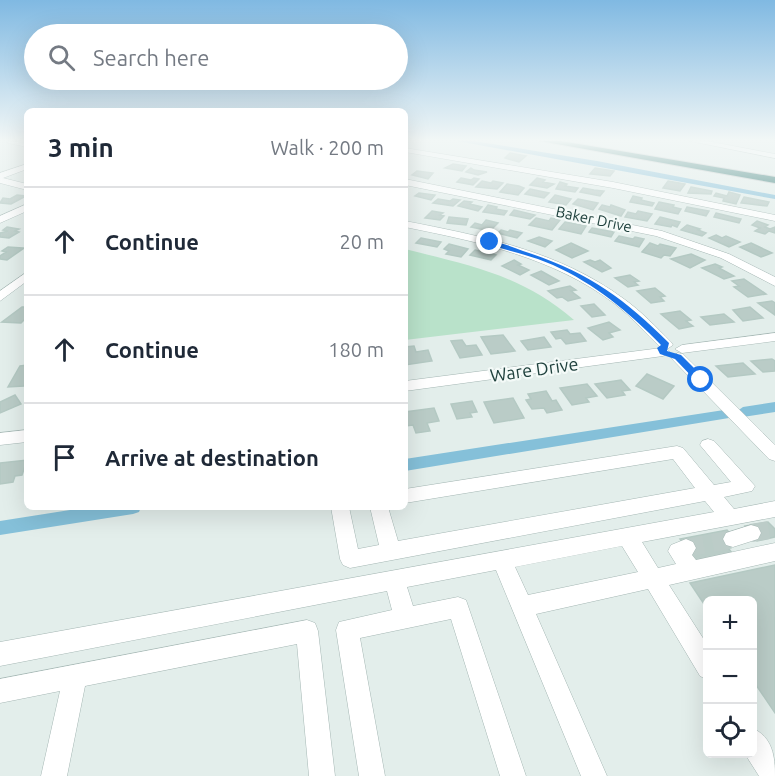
<!DOCTYPE html>
<meta charset="utf-8">
<style>
:root{--surface:#fff;--page:#f6f6f7;--text:#1f2937;--muted:#747a83;--line:#e0e1e3}
body{margin:0;font-family:Ubuntu,sans-serif;background:var(--page);color:var(--text)}
.controls{position:absolute;right:18px;bottom:18px;display:grid;overflow:hidden;border-radius:9px;box-shadow:0 6px 24px #0002}
.controls button{width:54px;height:54px;display:grid;place-items:center;padding:0;border:0;border-bottom:2px solid var(--line);background:var(--surface);color:var(--text);font:30px sans-serif}
.stop{position:absolute;width:18px;height:18px;margin:-14px;border:4px solid #1a73e8;border-radius:50%;background:#fff}
.stop.end{background:#1a73e8;border-color:#fff;box-shadow:0 2px 6px #0008}
.list{margin:0;padding:0;list-style:none}
h2{display:flex;justify-content:space-between;align-items:center;height:78px;margin:0;padding:0 24px;font-size:26px}
h2 small{font-size:20px;font-weight:400;color:var(--muted)}
.list li{display:grid;grid-template-columns:39px 1fr auto;gap:18px;align-items:center;box-sizing:border-box;height:108px;padding:0 24px;border-top:2px solid var(--line)}
.list b{display:block;font-size:22px;white-space:nowrap}
.list em{font-size:20px;font-style:normal;color:var(--muted)}
.icon{flex:none;width:33px;height:33px;fill:none;stroke:currentColor;stroke-width:2;stroke-linecap:round;stroke-linejoin:round}
.map{position:relative;flex:none;width:775px;height:776px;overflow:hidden}
.search{position:absolute;background:var(--surface);box-shadow:0 6px 24px #0002;left:24px;top:24px;width:384px;height:66px;display:flex;align-items:center;gap:15px;box-sizing:border-box;padding:0 21px;border-radius:33px;color:var(--muted);font-size:22px}
.panel{position:absolute;background:var(--surface);box-shadow:0 6px 24px #0002;left:24px;top:108px;width:384px;height:402px;border-radius:9px}
.map>svg:first-child{display:block}
.green{fill:#b9e2ca}
.lines{fill:none;stroke-linecap:round;stroke-linejoin:round}
.canal{fill:#85c0d9;fill-rule:evenodd}
.building{fill:#baccc7;stroke:#b4c9c3;stroke-width:1.5}
.minor-tunnel{stroke:#bcccc8;stroke-width:18;stroke-dasharray:18 9;stroke-linecap:butt}
.minor-casing{stroke:#a5b7b4;stroke-width:1}
.highway-casing{stroke:#c1cac9;stroke-width:2}
.minor{fill:#fff;fill-rule:evenodd}
.highway{fill:#28726d;fill-rule:evenodd}
.route{fill:#1a73e8}
.labels{text-anchor:middle;dominant-baseline:central;stroke-width:4.5;stroke-linejoin:round;paint-order:stroke}
.far-street-label{font-size:15px;fill:#20423e;stroke:#f4faf8}
.street-label{font-size:18px;fill:#20423e;stroke:#f4faf8}
</style>
<div class="map">
<svg width="775" height="776" viewBox="0 0 775 776">
<rect width="100%" height="100%" fill="#e3eeeb"/>
<!-- green -->
<path class="green" d="M405,249C471,266 520,274 574,320L405,340Z"/>
<g class="lines">
<!-- canal -->
<g class="canal">
<path d="M457,141H474L597,161L775,195V199Z"/>
<path d="M775,402V412L743,417L736,412L743,407Z"/>
<path d="M724,410L729,412L731,415L729,418L405,471V459Z"/>
<path d="M89,507H141L139,512L133,514L0,535V521Z"/>
</g>
</g>
<!-- building -->
<g class="building">
<path d="M510,153L526,156L519,162L505,158Z"/>
<path d="M453,164L466,166L462,171L445,168Z"/>
<path d="M471,168L474,170L487,172L478,175L466,172Z"/>
<path d="M595,168L614,171L610,176L590,174Z"/>
<path d="M417,171L433,173L428,179L412,175Z"/>
<path d="M461,178L471,180L474,178L479,179L473,185L457,182Z"/>
<path d="M537,178L545,180L543,182L554,184L547,188L530,185Z"/>
<path d="M482,181L491,183L493,181L503,183L497,189L476,187Z"/>
<path d="M668,181L685,184L680,191L663,188Z"/>
<path d="M560,182L567,184L565,186L578,188L575,192L556,189Z"/>
<path d="M507,184L519,186L524,188L518,195L500,192Z"/>
<path d="M691,187L712,191L711,194L688,193Z"/>
<path d="M583,188L594,190L604,191L600,196L580,192Z"/>
<path d="M530,189L549,193L544,198L525,194Z"/>
<path d="M729,192L740,195L736,204L723,201L724,198L714,196L716,193L727,196Z"/>
<path d="M419,193L435,195L431,200L415,196Z"/>
<path d="M17,195L26,196L11,204L0,203L3,198L10,199Z"/>
<path d="M555,195L571,199L566,205L549,202Z"/>
<path d="M633,196L642,198L641,200L654,203L652,206L630,202Z"/>
<path d="M744,197L769,202L767,206L741,203Z"/>
<path d="M438,199L450,201L453,199L460,200L453,206L433,203Z"/>
<path d="M578,199L598,203L593,210L573,204Z"/>
<path d="M464,201L472,202L470,204L482,207L478,211L458,206Z"/>
<path d="M659,202L674,205L673,207L681,209L678,214L655,209Z"/>
<path d="M488,205L497,207L496,209L507,211L504,215L483,212Z"/>
<path d="M602,205L610,207L611,205L625,210L621,216L599,209Z"/>
<path d="M687,207L709,211L706,216L685,211Z"/>
<path d="M514,210L535,215L530,219L510,215Z"/>
<path d="M432,211L443,213L440,215L444,216L440,220L425,218Z"/>
<path d="M638,211L652,214L647,221L625,217L628,212L636,214Z"/>
<path d="M716,213L741,219L739,223L714,217Z"/>
<path d="M449,217L468,219L466,225L447,223Z"/>
<path d="M660,217L680,222L677,227L672,225L671,227L655,224Z"/>
<path d="M536,218L549,221L551,218L560,220L552,230L529,225Z"/>
<path d="M486,220L498,223L490,231L471,227L475,223L482,225Z"/>
<path d="M757,221L768,225L765,227L770,229L775,227V233L769,231L765,234L755,231L760,228L752,225Z"/>
<path d="M565,222L586,226L581,234L559,229Z"/>
<path d="M687,225L700,229L698,230L706,233L702,236L681,230Z"/>
<path d="M7,227L19,229L15,231L19,232L9,238L0,237V233L8,231L3,230Z"/>
<path d="M592,228L614,232L611,237L589,232Z"/>
<path d="M501,230L508,232L510,230L522,233L517,238L498,233Z"/>
<path d="M716,235L722,238L726,236L740,242L729,247L709,238Z"/>
<path d="M619,236L633,239L635,237L644,239L639,247L615,241Z"/>
<path d="M539,237L552,241L545,247L528,241Z"/>
<path d="M421,238L441,242L437,247L416,243Z"/>
<path d="M571,243L588,251L572,258L556,250Z"/>
<path d="M650,243L658,246L660,244L676,248L670,256L664,255L661,258L642,252Z"/>
<path d="M751,243L772,253L761,257L740,247Z"/>
<path d="M449,244L468,249L461,257L446,254L449,251L444,249Z"/>
<path d="M8,247L24,248L7,260L0,259V256L6,252L2,251Z"/>
<path d="M475,250L496,255L491,260L470,255Z"/>
<path d="M691,254L705,260L690,268L671,259Z"/>
<path d="M514,260L521,264L518,265L529,270L520,275L502,266Z"/>
<path d="M590,260L595,262L600,260L611,268L602,272L584,262Z"/>
<path d="M715,264L722,267L719,268L734,276L724,279L702,268Z"/>
<path d="M541,271L559,281L549,285L531,275Z"/>
<path d="M630,275L639,281L634,282L638,285L628,287L615,278Z"/>
<path d="M744,279L766,294L748,297L734,287L739,286L732,281Z"/>
<path d="M570,286L576,290L571,291L580,298L568,301L562,297L557,298L548,291Z"/>
<path d="M655,288L665,296L660,297L664,301L651,303L637,291Z"/>
<path d="M772,301L775,303V315L758,303Z"/>
<path d="M594,304L605,315L592,317L581,306Z"/>
<path d="M22,307H27V317L21,323L2,322Z"/>
<path d="M750,307L763,318L743,321L733,310Z"/>
<path d="M680,311L691,320L686,321L693,326L679,329L661,314Z"/>
<path d="M724,314L734,322L710,325L701,317Z"/>
<path d="M609,322L620,330L609,333L613,337L603,340L588,328Z"/>
<path d="M567,330L570,334L580,333L586,341L566,344L561,338L556,339L551,332Z"/>
<path d="M503,335L515,351L491,354L481,337Z"/>
<path d="M544,337L551,347L528,350L521,341Z"/>
<path d="M462,340L466,346L476,345L482,355L460,358L451,341Z"/>
<path d="M414,346L416,352L428,350L432,361L405,365V347Z"/>
<path d="M772,359L775,361V371L763,372L751,361Z"/>
<path d="M743,363L755,374L728,377L716,366Z"/>
<path d="M27,365V381L24,386L8,387L20,366Z"/>
<path d="M647,374L674,386L663,399L636,386Z"/>
<path d="M621,380L630,390L622,391L625,395L607,398L595,384Z"/>
<path d="M587,384L597,396L586,398L589,402L572,405L560,388Z"/>
<path d="M546,391L552,401L556,400L562,410L547,413L544,408L532,409L526,400L531,399L528,394Z"/>
<path d="M15,395L21,404L0,413V402Z"/>
<path d="M513,398L524,418L494,423L484,402Z"/>
<path d="M472,401L477,412L470,413L472,417L457,419L451,404Z"/>
<path d="M434,408L439,421L427,423L430,431L416,433L413,425L406,426L405,412Z"/>
<path d="M27,460L22,475L15,476L13,482L0,484V463Z"/>
<path d="M768,522L775,529V537L757,541L745,526Z"/>
<path d="M727,530L737,543L726,545L732,553L695,561L680,539Z"/>
<path d="M775,565V713L752,679V600H708V610L690,583Z"/>
</g>
<g class="lines">
<!-- minor-tunnel -->
<g class="minor-tunnel">
<path d="M751,533L775,529"/>
<path d="M686,548L733,539"/>
</g>
<!-- minor casing -->
<g class="minor-casing">
<g id="minor">
<path d="M7,141L27,143V147L8,143Z"/>
<path d="M690,141H707L775,154V158Z"/>
<path d="M405,148L613,182L775,215V221L613,188L405,152Z"/>
<path d="M27,164V169L3,178L27,184V190L0,183V173Z"/>
<path d="M405,179L662,231L729,254L775,277V286L721,258L656,236L405,185Z"/>
<path d="M27,204V211L0,223V216Z"/>
<path d="M405,221C482,236 559,251 624,299C641,311 656,327 671,342L673,345L667,349L670,352L663,356L405,391V381L661,348C646,333 632,317 615,304C553,257 479,242 405,227Z"/>
<path d="M27,272V281L0,301V291Z"/>
<path d="M775,333V341L682,353L675,349L682,345Z"/>
<path d="M678,353L683,354L775,445V461L769,459L673,360L671,357Z"/>
<path d="M27,430V442L0,445V433Z"/>
<path d="M708,439L714,441L755,486L752,491L724,497L734,509L775,501V517L642,542L658,568L676,564L668,551L671,545L686,539L693,542L696,548L692,555L696,560L775,543V561L669,585L708,646V680L700,676L648,589L536,614L607,776H581L496,570L407,587L413,606L458,597L466,600L526,776H500L451,619L360,638L385,776H359L336,630L339,622L392,610L387,591L0,666V642L714,512L705,501L350,568L343,565L340,559L331,507H349L358,549L379,545L370,507H388L398,541L695,488L673,459L405,503V489L677,446L683,448L714,485L731,482L700,445L702,441ZM622,546L638,572L528,595L515,567Z"/>
<path d="M751,525L758,527L761,533L758,539L733,547L726,545L723,539L726,533Z"/>
<path d="M307,620L315,623L318,631L335,776H309L297,644L85,686L67,776H41L60,691L0,703V679Z"/>
<path d="M752,728C773,737 775,757 775,776H759L745,754H752Z"/>
</g>
</g>
<!-- highway casing -->
<g class="highway-casing">
<path id="highway" d="M540,141H561L775,177V183Z"/>
</g>
<!-- minor -->
<use href="#minor" class="minor"/>
<!-- highway -->
<use href="#highway" class="highway"/>
</g>
<!-- sky -->
<linearGradient id="sky" x2="0" y2="1"><stop stop-color="#80b9e2"/><stop offset="0.56" stop-color="#f2f7f6"/><stop offset="1" stop-color="#f2f7f6" stop-opacity="0"/></linearGradient>
<rect width="775" height="250" fill="url(#sky)"/>
<!-- route -->
<path class="route" d="M487,241C499,241 512,247 523,251C586,271 623,297 669,343L667,351L681,355L704,378V382H697L675,359L660,354L657,348L661,345C629,312 595,284 553,265C533,256 509,251 487,244Z"/>
<g class="labels">
<!-- far-street labels -->
<g class="far-street-label">
<text transform="translate(594 219) rotate(12)">Baker Drive</text>
</g>
<!-- street labels -->
<g class="street-label">
<text transform="translate(534 369) rotate(-8)">Ware Drive</text>
</g>
</g>
</svg>
<div class="controls">
<button>+</button>
<button>−</button>
<button><svg class="icon" aria-label="locate" viewBox="0 0 24 24"><circle cx="12" cy="12" r="6"/><path d="M12 2v4M12 18v4M2 12h4M18 12h4"/></svg></button>
</div>
<div class="stop" style="left:701px;top:380px"></div>
<div class="stop end" style="left:490px;top:242px"></div>
<div class="search"><svg class="icon" aria-label="search" viewBox="0 0 24 24"><circle cx="10" cy="10" r="6"/><path d="M15 15l6 6"/></svg>Search here</div>
<section class="panel">
<h2>3 min<small>Walk · 200 m</small></h2>
<ul class="list">
<li><svg class="icon" aria-label="ahead" viewBox="0 0 24 24"><path d="M12 20V5M6 11l6-6 6 6"/></svg><div><b>Continue</b></div><em>20 m</em></li>
<li><svg class="icon" aria-label="ahead" viewBox="0 0 24 24"><path d="M12 20V5M6 11l6-6 6 6"/></svg><div><b>Continue</b></div><em>180 m</em></li>
<li><svg class="icon" aria-label="arrive" viewBox="0 0 24 24"><path d="M6 21V4h12l-3 4 3 4H6"/></svg><div><b>Arrive at destination</b></div></li>
</ul>
</section>
</div>
